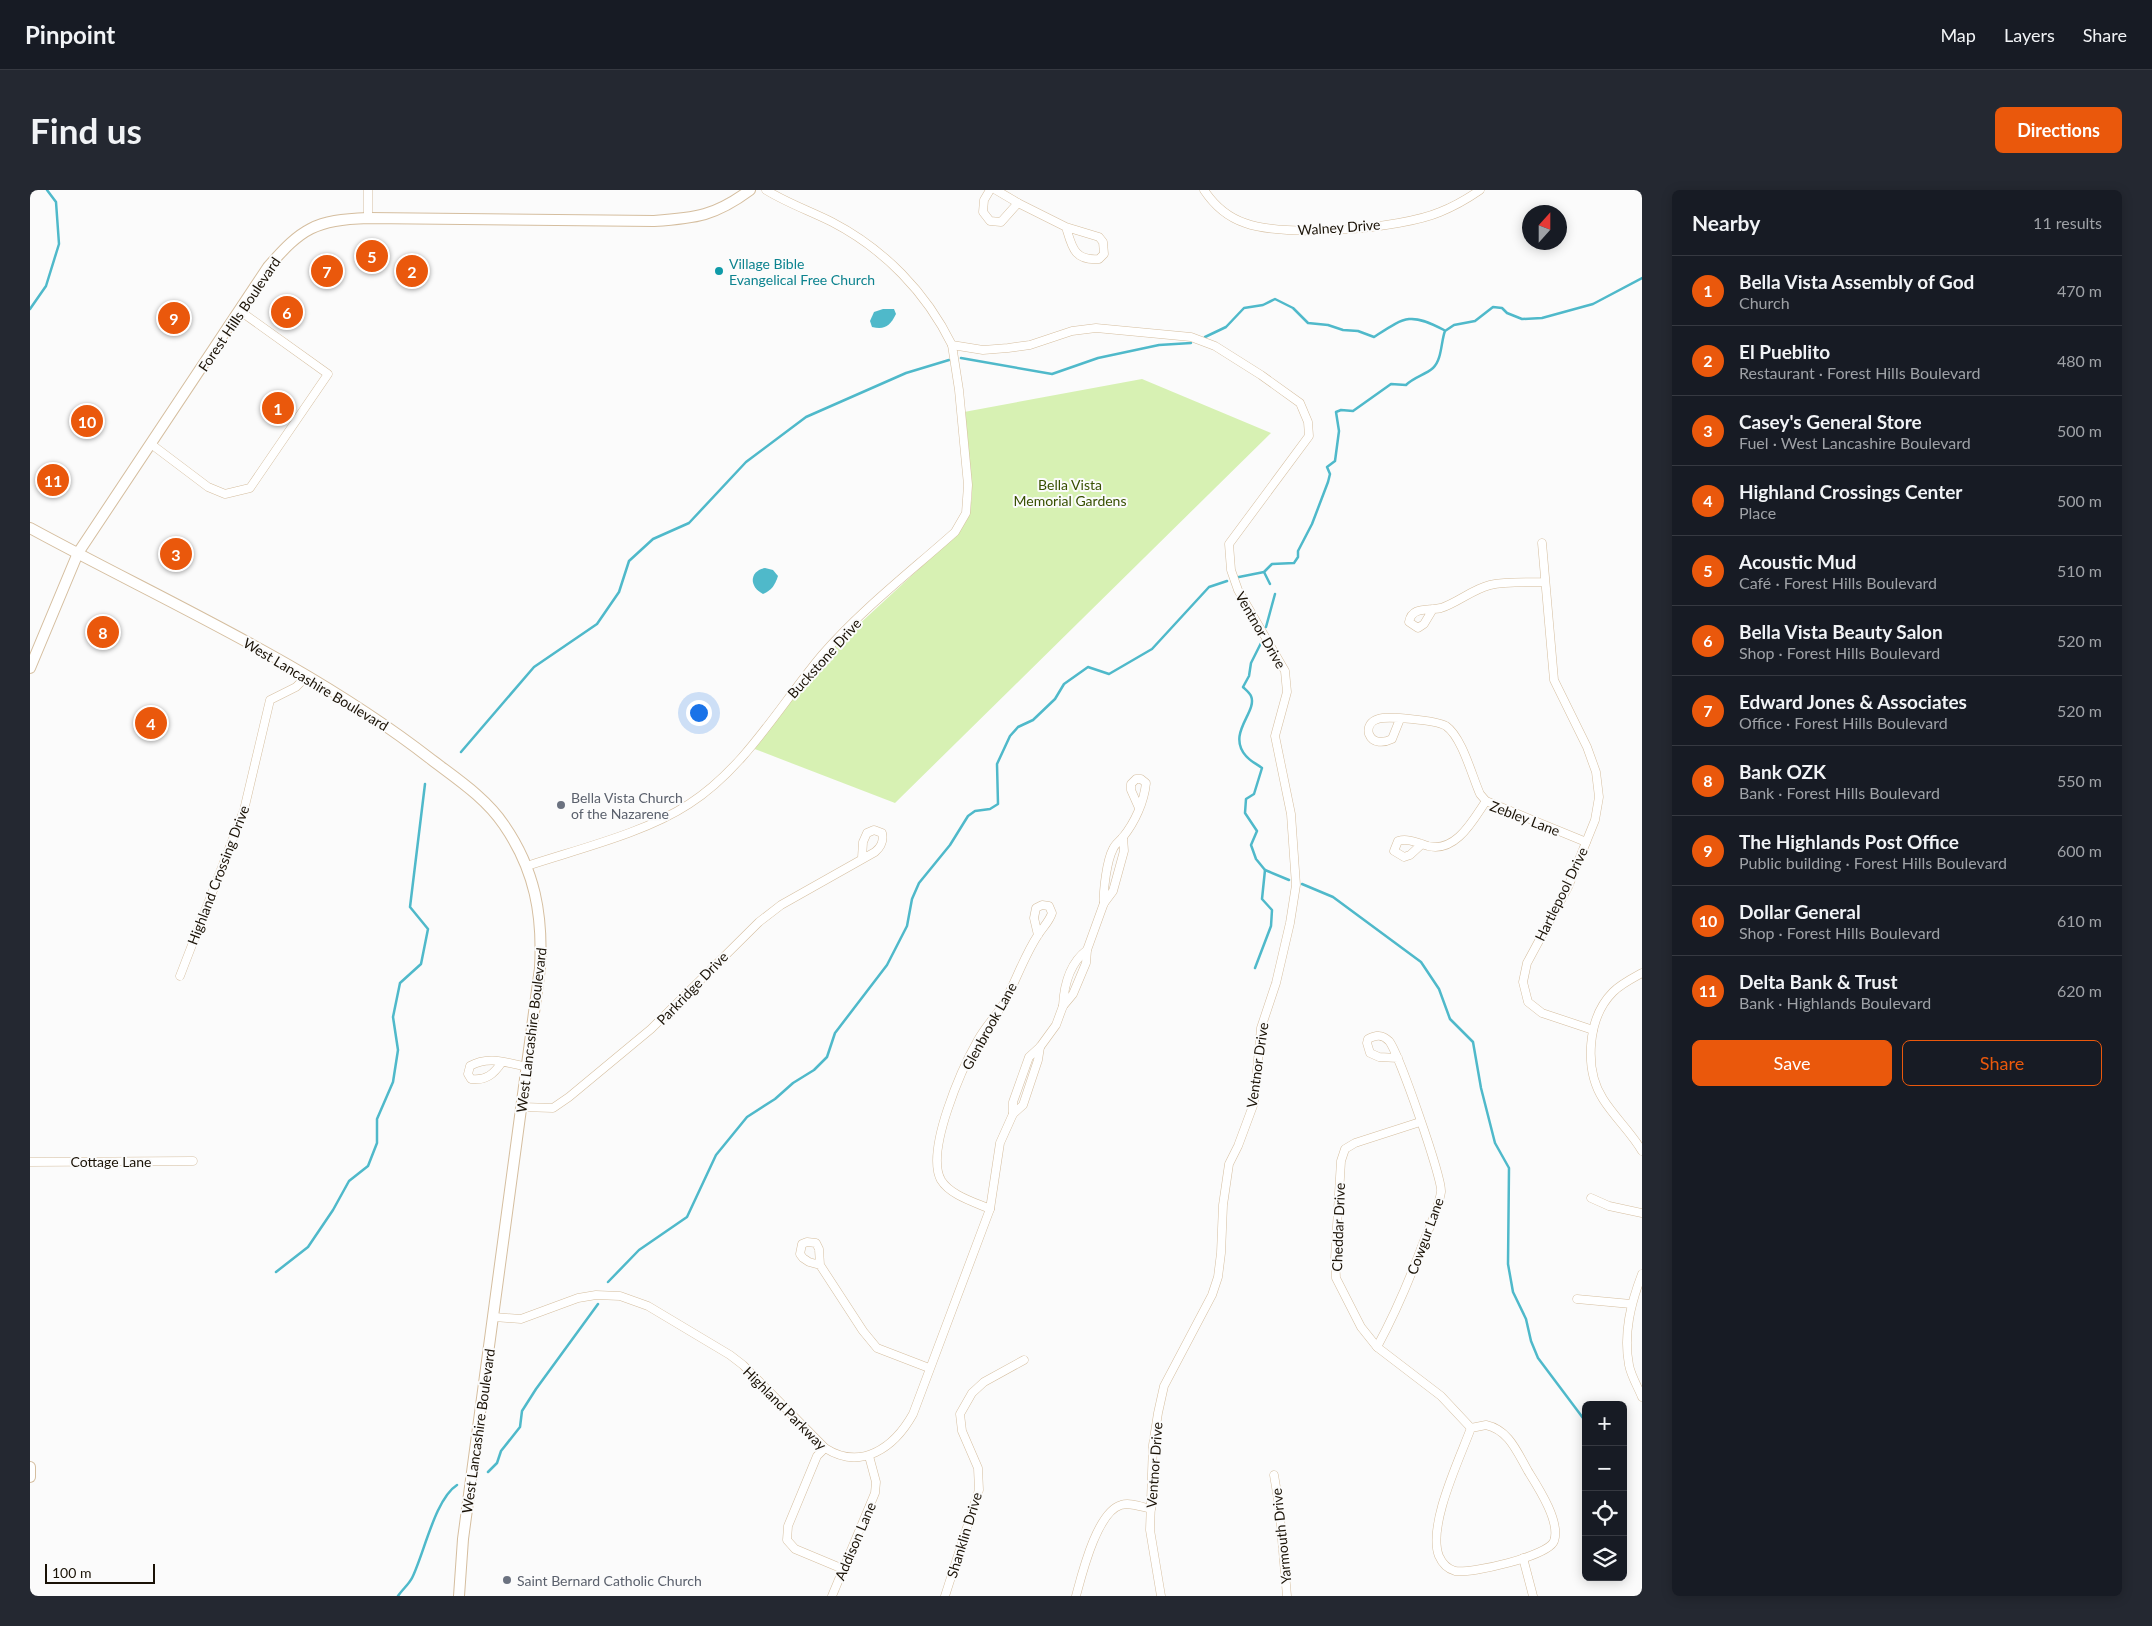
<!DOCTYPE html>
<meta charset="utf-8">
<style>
:root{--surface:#171b24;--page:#242831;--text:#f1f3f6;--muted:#9ea1a6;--line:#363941;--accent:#ea580c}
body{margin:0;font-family:Lato,sans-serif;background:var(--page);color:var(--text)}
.controls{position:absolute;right:15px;bottom:15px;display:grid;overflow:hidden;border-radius:8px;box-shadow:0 2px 12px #0003}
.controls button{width:45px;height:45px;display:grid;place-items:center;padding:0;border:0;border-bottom:1px solid var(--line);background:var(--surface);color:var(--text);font:25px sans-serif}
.compass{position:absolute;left:1492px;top:15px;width:45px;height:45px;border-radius:50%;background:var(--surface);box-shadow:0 2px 12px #0003;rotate:21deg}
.scale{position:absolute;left:15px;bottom:12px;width:110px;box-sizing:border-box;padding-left:5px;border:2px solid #1a1206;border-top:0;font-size:14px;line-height:18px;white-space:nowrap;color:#1a1206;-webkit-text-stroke:4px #fbfbfb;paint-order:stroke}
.you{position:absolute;left:668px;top:522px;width:18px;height:18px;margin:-12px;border:4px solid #fff;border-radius:50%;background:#1a73e8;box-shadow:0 0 0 8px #1a73e833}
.badge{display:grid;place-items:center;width:32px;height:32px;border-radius:50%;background:var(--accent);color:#fff;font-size:16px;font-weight:700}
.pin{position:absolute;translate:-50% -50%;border:2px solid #fff;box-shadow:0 1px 5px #0006}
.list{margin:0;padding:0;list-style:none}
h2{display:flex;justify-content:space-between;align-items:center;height:65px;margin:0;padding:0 20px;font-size:21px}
h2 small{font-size:16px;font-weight:400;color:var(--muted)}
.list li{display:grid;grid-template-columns:32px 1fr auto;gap:15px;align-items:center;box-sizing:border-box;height:70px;padding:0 20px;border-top:1px solid var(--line)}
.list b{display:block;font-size:19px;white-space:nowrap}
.list p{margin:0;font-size:16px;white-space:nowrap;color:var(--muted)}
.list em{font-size:16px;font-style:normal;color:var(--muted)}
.actions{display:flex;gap:10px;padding:15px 20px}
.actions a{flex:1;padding:11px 0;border:1px solid var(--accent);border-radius:8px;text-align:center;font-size:18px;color:var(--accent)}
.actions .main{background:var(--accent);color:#fff}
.icon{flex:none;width:28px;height:28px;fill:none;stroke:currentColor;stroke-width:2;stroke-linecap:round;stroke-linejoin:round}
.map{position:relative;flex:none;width:1612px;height:1406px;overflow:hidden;border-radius:8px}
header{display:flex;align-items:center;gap:30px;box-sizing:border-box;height:70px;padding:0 25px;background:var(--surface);border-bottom:1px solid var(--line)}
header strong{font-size:24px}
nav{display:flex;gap:28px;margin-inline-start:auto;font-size:18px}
.intro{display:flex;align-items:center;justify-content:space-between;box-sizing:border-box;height:120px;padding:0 30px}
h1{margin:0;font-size:35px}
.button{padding:12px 22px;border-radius:8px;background:var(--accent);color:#fff;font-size:18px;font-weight:700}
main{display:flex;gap:30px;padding:0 30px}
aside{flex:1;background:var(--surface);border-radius:8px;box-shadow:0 2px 12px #0003}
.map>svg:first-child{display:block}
.green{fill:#d7f1b3}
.water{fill:#4fb9ca}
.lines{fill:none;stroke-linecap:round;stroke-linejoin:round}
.stream{stroke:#4fb9ca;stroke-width:2.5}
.street-casing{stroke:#d5be9f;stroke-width:9}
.secondary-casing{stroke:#d5be9f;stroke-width:12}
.street{stroke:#fff;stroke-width:8}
.secondary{stroke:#fff;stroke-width:10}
.culture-dot{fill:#0f9aa8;stroke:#fbfbfb;stroke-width:2}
.worship-dot{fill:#6b7280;stroke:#fbfbfb;stroke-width:2}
.labels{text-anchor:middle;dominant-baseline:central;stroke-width:4;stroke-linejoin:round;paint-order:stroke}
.street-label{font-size:14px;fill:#1a1206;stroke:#fbfbfb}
.culture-label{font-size:14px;fill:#0d838f;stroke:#fbfbfb;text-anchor:start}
.park-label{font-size:14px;fill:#374f00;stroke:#fbfbfb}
.worship-label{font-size:14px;fill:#5b616d;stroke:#fbfbfb;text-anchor:start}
</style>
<header>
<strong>Pinpoint</strong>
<nav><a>Map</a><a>Layers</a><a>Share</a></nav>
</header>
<div class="intro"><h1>Find us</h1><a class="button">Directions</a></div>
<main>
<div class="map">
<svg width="1612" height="1406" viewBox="0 0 1612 1406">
<rect width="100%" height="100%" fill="#fbfbfb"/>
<!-- green -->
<path class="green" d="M1112,189L1241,243L865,613L722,558L799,462L930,341C937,329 941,318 942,305L934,222Z"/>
<!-- water -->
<g class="water">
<path d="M853,119H864L866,124C860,136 855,140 842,137L840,131L844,122Z"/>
<path d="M735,378L743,380L748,386C745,395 742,400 733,404C719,397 719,381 735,378Z"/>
</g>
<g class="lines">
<!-- stream -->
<g class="stream">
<path d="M0,119L16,96L29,54L26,12L17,0"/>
<path d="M1175,147L1196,137L1214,118L1233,115L1245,109L1263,118L1278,133L1298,135L1313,140L1328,141L1344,147C1375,127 1380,122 1414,140"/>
<path d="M931,168L1022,184L1068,168L1129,155L1161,153"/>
<path d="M1234,382L1240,394"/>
<path d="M1209,387L1234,382L1242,374L1264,373L1268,367V361L1282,334L1298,292L1300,284L1297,277L1305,271L1309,241L1306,222L1311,220L1323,221L1361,194L1376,195C1384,187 1395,185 1403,178C1412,170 1411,151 1415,141L1424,135L1445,131L1463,117L1472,118L1477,123L1492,129L1512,128L1563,114L1612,88"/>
<path d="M1236,437L1245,404"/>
<path d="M431,562L504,477L567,434L589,402L599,371L623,349L659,333L716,272L776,227L876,183L919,170"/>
<path d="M1235,680L1259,690"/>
<path d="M1272,694L1303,707L1391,772L1409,799L1420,829L1443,852L1451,898L1465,953L1479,978L1478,1074L1483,1102L1496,1129L1501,1151L1508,1168L1556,1232"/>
<path d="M1225,778L1241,736L1242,720L1232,709L1235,680L1226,669L1221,655L1227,641L1215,623L1216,609L1224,604L1232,578C1227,574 1220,571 1216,566C1196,543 1228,522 1221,506C1220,503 1215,499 1213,497L1219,486L1221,473L1232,451"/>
<path d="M246,1082L278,1057L303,1020L319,991L338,976L347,953V929L363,892L368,860L363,827L370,793L391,774L398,739L380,717L395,594"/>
<path d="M578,1092L609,1060L657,1027L686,965L717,927L745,909L763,893L784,880L797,867L805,843L857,775L877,736L882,709L889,693L920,655L938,626L945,621L960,619L968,614L967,574L980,546L988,537L1003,530L1025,509L1034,494L1058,477L1079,484L1122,459L1179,397L1197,391"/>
<path d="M458,1282L467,1273L471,1261L490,1237L492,1221L506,1199L568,1114"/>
<path d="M368,1406C372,1400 379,1394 382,1388C394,1364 405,1309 427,1295"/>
</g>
<!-- street casing -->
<g class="street-casing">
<g id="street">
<path d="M736,0C757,13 780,21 802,32C854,59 896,102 922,155L953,160L978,158L1000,155L1042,141L1066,138L1161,147L1185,156L1231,185L1270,213L1278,232L1279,246L1199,354L1201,380L1208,400L1255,481L1257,502L1245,546L1261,624L1266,695L1260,733L1246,793L1231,838L1224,913L1208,956L1199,974L1193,1015L1191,1063L1188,1087L1182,1105L1134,1196L1128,1223L1123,1255L1120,1340L1131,1406"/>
<path d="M960,0L954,10L953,22L960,31L971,32L988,13"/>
<path d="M966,0L988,13L1036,37L1069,47L1073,52L1074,64L1069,69C1044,71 1042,57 1036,37"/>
<path d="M1174,0C1184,15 1197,27 1215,33C1256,48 1370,39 1410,22C1425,16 1437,9 1450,0"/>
<path d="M338,28V0"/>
<path d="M121,254L178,297L195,304L220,298L298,184L210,121"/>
<path d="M1512,353L1524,490L1557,557L1566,582L1569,607L1565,630L1538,697L1497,773L1493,792L1498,812L1512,823L1563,840"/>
<path d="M1403,419L1394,434L1388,438L1379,432C1382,416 1398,421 1411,418C1427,413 1443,399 1460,395C1477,391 1498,393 1515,392"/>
<path d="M1370,529L1362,549C1354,553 1343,554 1339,544C1337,537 1341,531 1348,529C1358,526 1406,530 1416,536C1432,547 1442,586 1450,604L1456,611L1556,652"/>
<path d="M1392,654L1380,665L1374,667L1364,661L1368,651C1378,648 1388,653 1398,656C1426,663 1443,630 1456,611"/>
<path d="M497,676C548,659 615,643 659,614C715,578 750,515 792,465C831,420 880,382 925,342L936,323L938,295L929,200L922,155"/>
<path d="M1074,713C1073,700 1077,670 1083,659C1085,654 1090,651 1093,647C1105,632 1114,612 1116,593L1111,589H1106L1101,594V600L1109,618"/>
<path d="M1612,783C1603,788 1591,794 1583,802C1557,828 1554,879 1573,909C1585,928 1601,942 1612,961"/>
<path d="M150,786L214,620L240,510L266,497L277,486"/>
<path d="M1033,816C1034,794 1040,773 1057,760"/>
<path d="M472,872C464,884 456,891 441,889L438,884L440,876C459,865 477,873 497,877"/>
<path d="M492,917L523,918L539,907L621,839L729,732L751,715L845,662C851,657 854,652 852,643L844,640L837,643L833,652L832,668"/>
<path d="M983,924V912L999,867L1010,857L1026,835L1033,816L1043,804L1056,773L1057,760L1074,713L1083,701L1094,661L1093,647"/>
<path d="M1390,932L1325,953L1315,959L1311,971L1305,1069L1306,1088L1331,1137L1347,1157L1411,1206L1441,1238"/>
<path d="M0,972L163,971"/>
<path d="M1561,1008L1579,1016L1612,1023"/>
<path d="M960,1019C944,1012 920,1005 911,990C895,961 932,878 948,850C955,837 966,826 974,813C986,791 994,766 1008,745C1013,737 1019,732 1022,723L1019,716L1012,715L1006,718L1004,728L1008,745"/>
<path d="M790,1075L779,1072L773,1068L770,1064L772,1054L777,1052L786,1053L789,1059L790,1075L833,1141L847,1158L899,1178"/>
<path d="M1612,1084C1601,1113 1593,1143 1599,1175C1601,1186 1608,1197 1612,1207"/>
<path d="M1547,1109L1601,1114"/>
<path d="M464,1127L491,1129L548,1108L566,1105L590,1106L618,1116L700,1165L713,1175L795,1258C831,1281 864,1258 883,1224L960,1019L970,953L983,924L993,915L1008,870L1010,857"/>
<path d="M1347,1157C1365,1124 1379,1091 1392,1056C1399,1038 1408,1020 1411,1002C1413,990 1368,861 1359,851C1352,844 1346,845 1338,849L1337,853L1340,863L1349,867L1368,868"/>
<path d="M1456,1235C1479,1240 1487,1262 1498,1281C1508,1297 1531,1332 1524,1351C1519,1366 1441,1384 1425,1381C1418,1379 1412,1373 1409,1366C1397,1336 1430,1268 1441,1238Z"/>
<path d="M795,1258L787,1266L758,1336L757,1350L765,1359L813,1379"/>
<path d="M1244,1285L1249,1315L1257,1406"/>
<path d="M1493,1368L1503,1406"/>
<path d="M802,1406L845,1303L846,1292L839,1266"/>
<path d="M915,1406L949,1300L948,1278L932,1241L930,1224L942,1203L954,1192L994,1170"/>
<path d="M1046,1406C1052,1384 1067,1322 1091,1315C1100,1312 1112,1317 1121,1319"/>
</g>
</g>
<!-- secondary casing -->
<g class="secondary-casing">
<g id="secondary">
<path d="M0,338C136,412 279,474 402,570C427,589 456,608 474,635C505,680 513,725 510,778L433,1349L429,1406"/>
<path d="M0,478L48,363L238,77C272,38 285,30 338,28L624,31C666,28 685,26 720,0"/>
<path d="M0,1277V1287"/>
</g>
</g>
<!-- street -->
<use href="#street" class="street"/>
<!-- secondary -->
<use href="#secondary" class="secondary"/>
</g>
<!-- markers -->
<circle class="culture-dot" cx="689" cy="81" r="5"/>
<g class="worship-dot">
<circle cx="531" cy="615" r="5"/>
<circle cx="477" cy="1390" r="5"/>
</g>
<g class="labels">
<!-- street labels -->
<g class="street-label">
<text transform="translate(1309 37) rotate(-4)">Walney Drive</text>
<text transform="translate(209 124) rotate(-56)">Forest Hills Boulevard</text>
<text transform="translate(1231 440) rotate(60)">Ventnor Drive</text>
<text transform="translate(794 468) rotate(-48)">Buckstone Drive</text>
<text transform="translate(286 494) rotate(31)">West Lancashire Boulevard</text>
<text transform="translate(1495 628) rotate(21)">Zebley Lane</text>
<text transform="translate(188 685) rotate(-69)">Highland Crossing Drive</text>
<text transform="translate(1531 704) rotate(-64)">Hartlepool Drive</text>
<text transform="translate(662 798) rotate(-46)">Parkridge Drive</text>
<text transform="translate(959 836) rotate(-61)">Glenbrook Lane</text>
<text transform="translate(501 840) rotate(-83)">West Lancashire Boulevard</text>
<text transform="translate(1227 875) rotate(-82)">Ventnor Drive</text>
<text x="81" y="971">Cottage Lane</text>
<text transform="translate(1308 1037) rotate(-88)">Cheddar Drive</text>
<text transform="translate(1395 1046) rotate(-70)">Cowgur Lane</text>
<text transform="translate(755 1218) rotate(45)">Highland Parkway</text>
<text transform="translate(448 1241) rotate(-82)">West Lancashire Boulevard</text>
<text transform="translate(1124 1275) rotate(-86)">Ventnor Drive</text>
<text transform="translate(934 1345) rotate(-73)">Shanklin Drive</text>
<text transform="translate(1251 1346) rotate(-96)">Yarmouth Drive</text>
<text transform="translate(825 1351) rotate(-67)">Addison Lane</text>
</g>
<!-- culture labels -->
<g class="culture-label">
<text x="699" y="73">Village Bible<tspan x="699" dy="16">Evangelical Free Church</tspan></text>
</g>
<!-- park labels -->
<g class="park-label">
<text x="1040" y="294">Bella Vista<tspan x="1040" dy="16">Memorial Gardens</tspan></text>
</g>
<!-- worship labels -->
<g class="worship-label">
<text x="541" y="607">Bella Vista Church<tspan x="541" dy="16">of the Nazarene</tspan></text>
<text x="487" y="1390">Saint Bernard Catholic Church</text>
</g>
</g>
</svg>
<div class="controls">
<button>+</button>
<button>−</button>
<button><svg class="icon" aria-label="locate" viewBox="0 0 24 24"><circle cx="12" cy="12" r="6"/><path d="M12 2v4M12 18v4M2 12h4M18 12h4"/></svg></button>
<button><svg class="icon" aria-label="layers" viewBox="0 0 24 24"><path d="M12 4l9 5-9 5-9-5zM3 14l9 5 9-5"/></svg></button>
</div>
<svg class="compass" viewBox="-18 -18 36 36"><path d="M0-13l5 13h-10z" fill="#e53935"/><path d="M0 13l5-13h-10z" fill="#9ea1a6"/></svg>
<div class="scale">100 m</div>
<div class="you"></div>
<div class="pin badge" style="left:248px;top:218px">1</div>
<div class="pin badge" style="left:382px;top:81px">2</div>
<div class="pin badge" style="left:146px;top:364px">3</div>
<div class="pin badge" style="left:121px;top:533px">4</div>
<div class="pin badge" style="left:342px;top:66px">5</div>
<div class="pin badge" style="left:257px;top:122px">6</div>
<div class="pin badge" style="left:297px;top:81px">7</div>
<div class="pin badge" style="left:73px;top:442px">8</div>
<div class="pin badge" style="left:144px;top:128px">9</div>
<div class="pin badge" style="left:57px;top:231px">10</div>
<div class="pin badge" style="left:23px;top:290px">11</div>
</div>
<aside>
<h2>Nearby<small>11 results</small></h2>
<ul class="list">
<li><span class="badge">1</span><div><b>Bella Vista Assembly of God</b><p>Church</p></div><em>470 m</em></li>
<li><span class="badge">2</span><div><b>El Pueblito</b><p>Restaurant · Forest Hills Boulevard</p></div><em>480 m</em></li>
<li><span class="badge">3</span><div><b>Casey's General Store</b><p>Fuel · West Lancashire Boulevard</p></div><em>500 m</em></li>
<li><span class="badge">4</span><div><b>Highland Crossings Center</b><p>Place</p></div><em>500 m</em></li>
<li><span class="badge">5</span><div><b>Acoustic Mud</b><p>Café · Forest Hills Boulevard</p></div><em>510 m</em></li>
<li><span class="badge">6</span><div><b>Bella Vista Beauty Salon</b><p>Shop · Forest Hills Boulevard</p></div><em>520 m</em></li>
<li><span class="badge">7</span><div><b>Edward Jones &amp; Associates</b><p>Office · Forest Hills Boulevard</p></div><em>520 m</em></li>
<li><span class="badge">8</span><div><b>Bank OZK</b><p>Bank · Forest Hills Boulevard</p></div><em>550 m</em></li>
<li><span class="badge">9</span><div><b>The Highlands Post Office</b><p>Public building · Forest Hills Boulevard</p></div><em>600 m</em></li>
<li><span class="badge">10</span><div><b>Dollar General</b><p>Shop · Forest Hills Boulevard</p></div><em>610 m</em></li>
<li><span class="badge">11</span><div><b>Delta Bank &amp; Trust</b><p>Bank · Highlands Boulevard</p></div><em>620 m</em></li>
</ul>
<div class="actions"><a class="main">Save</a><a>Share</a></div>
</aside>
</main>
